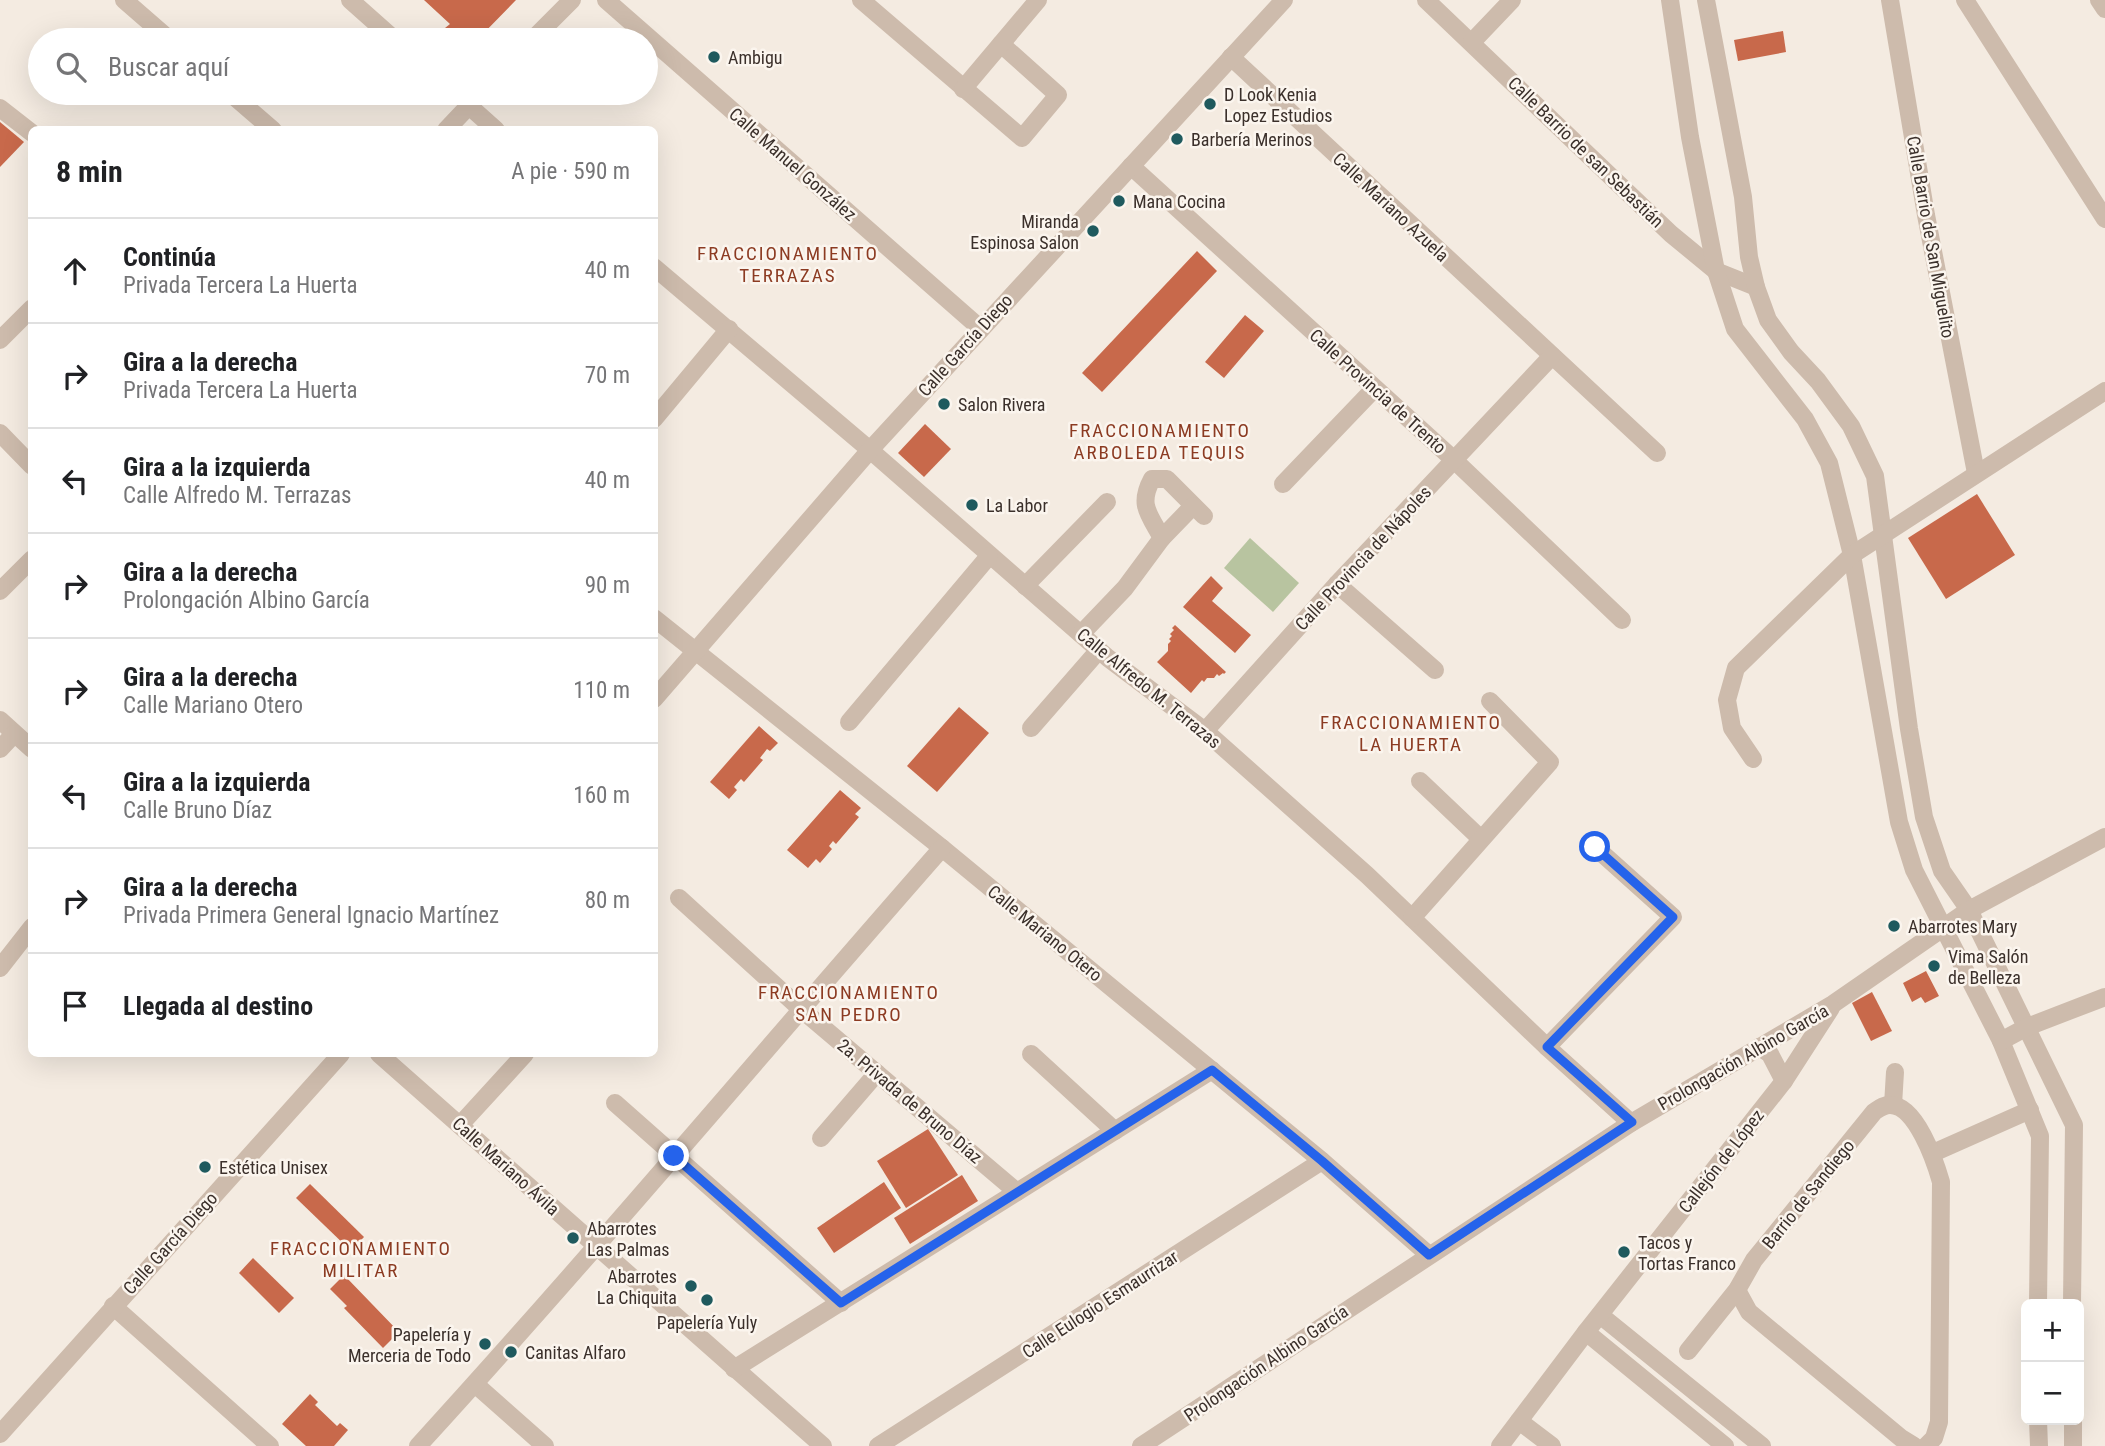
<!DOCTYPE html>
<html lang="es">
<meta charset="utf-8">
<style>
:root{--surface:#fff;--page:#f6f6f6;--text:#202124;--muted:#757577;--line:#e0e0e0}
body{margin:0;font-family:"Roboto Condensed",sans-serif;background:var(--page);color:var(--text)}
.controls{position:absolute;right:21px;bottom:21px;display:grid;overflow:hidden;border-radius:10px;box-shadow:0 7px 28px #0002}
.controls button{width:63px;height:63px;display:grid;place-items:center;padding:0;border:0;border-bottom:2px solid var(--line);background:var(--surface);color:var(--text);font:35px sans-serif}
.stop{position:absolute;width:21px;height:21px;margin:-16px;border:5px solid #2563eb;border-radius:50%;background:#fff}
.stop.end{background:#2563eb;border-color:#fff;box-shadow:0 2px 7px #0008}
.list{margin:0;padding:0;list-style:none}
h2{display:flex;justify-content:space-between;align-items:center;height:91px;margin:0;padding:0 28px;font-size:30px}
h2 small{font-size:23px;font-weight:400;color:var(--muted)}
.list li{display:grid;grid-template-columns:46px 1fr auto;gap:21px;align-items:center;box-sizing:border-box;height:105px;padding:0 28px;border-top:2px solid var(--line)}
.list b{display:block;font-size:26px;white-space:nowrap}
.list p{margin:0;font-size:23px;white-space:nowrap;color:var(--muted)}
.list em{font-size:23px;font-style:normal;color:var(--muted)}
.icon{flex:none;width:38px;height:38px;fill:none;stroke:currentColor;stroke-width:2;stroke-linecap:round;stroke-linejoin:round}
.map{position:relative;flex:none;width:2105px;height:1446px;overflow:hidden}
.search{position:absolute;background:var(--surface);box-shadow:0 7px 28px #0002;left:28px;top:28px;width:630px;height:77px;display:flex;align-items:center;gap:18px;box-sizing:border-box;padding:0 24px;border-radius:38px;color:var(--muted);font-size:26px}
.panel{position:absolute;background:var(--surface);box-shadow:0 7px 28px #0002;left:28px;top:126px;width:630px;height:931px;border-radius:10px}
.map>svg:first-child{display:block}
.green{fill:#b8c4a0}
.building{fill:#c8694b}
.lines{fill:none;stroke-linecap:round;stroke-linejoin:round}
.minor{stroke:#cdbbac;stroke-width:18}
.tertiary{stroke:#cdbbac;stroke-width:18}
.route{stroke:#2563eb;stroke-width:9}
.poi-dot{fill:#1f5a5e;stroke:#fbf5ee;stroke-width:2.5}
.labels{text-anchor:middle;dominant-baseline:central;stroke-width:5;stroke-linejoin:round;paint-order:stroke}
.poi-label{font-size:18px;fill:#3b302b;stroke:#fbf5ee;text-anchor:start}
.street-label{font-size:18px;fill:#3b302b;stroke:#fbf5ee}
.neighbourhood-label{font-size:19px;letter-spacing:2px;fill:#8c3b22;stroke:#fbf5ee}
</style>
<div class="map">
<svg width="2105" height="1446" viewBox="0 0 2105 1446">
<rect width="100%" height="100%" fill="#f4ebe1"/>
<!-- green -->
<path class="green" d="M1250,538L1299,583L1273,612L1224,568Z"/>
<!-- building -->
<g class="building">
<path d="M424,0H516L477,40H449L440,32L450,24Z"/>
<path d="M1783,31L1786,52L1738,61L1734,40Z"/>
<path d="M0,122L24,142L0,167Z"/>
<path d="M1197,251L1217,271L1102,392L1082,373Z"/>
<path d="M1245,315L1264,331L1224,378L1205,362Z"/>
<path d="M925,424L951,449L924,477L898,453Z"/>
<path d="M1977,494L2015,555L1946,599L1908,538Z"/>
<path d="M1211,576L1223,588L1212,601L1251,635L1235,653L1183,607Z"/>
<path d="M1175,625L1226,672L1224,674L1223,673L1219,676L1217,674L1214,678H1207L1204,682L1202,680L1191,693L1157,662L1168,651V644L1171,641L1169,639L1172,636L1170,634L1174,630L1172,628Z"/>
<path d="M959,707L989,733L937,792L907,766Z"/>
<path d="M759,726L778,743L770,751L767,749L760,758L763,760L744,782L741,779L734,787L737,790L729,799L710,782Z"/>
<path d="M840,790L861,808L855,814L859,817L836,844L833,841L829,846L832,849L820,863L816,859L808,868L787,850Z"/>
<path d="M1926,971L1939,996L1925,1003L1921,997L1912,1002L1903,983Z"/>
<path d="M1872,992L1892,1031L1871,1041L1852,1003Z"/>
<path d="M928,1129L958,1175L906,1208L877,1161Z"/>
<path d="M962,1175L978,1201L910,1244L894,1218Z"/>
<path d="M884,1182L901,1208L834,1253L817,1228Z"/>
<path d="M310,1184L364,1237L351,1251L296,1198Z"/>
<path d="M253,1258L294,1298L279,1313L239,1273Z"/>
<path d="M344,1275L399,1332L383,1348L344,1308L347,1306L330,1289Z"/>
<path d="M310,1394L318,1402L315,1405L337,1426L340,1423L348,1430L334,1446H306L282,1424Z"/>
</g>
<g class="lines">
<!-- minor -->
<g class="minor">
<path d="M124,0L170,40"/>
<path d="M606,0L980,328"/>
<path d="M861,0L1022,138L1058,95L1001,44"/>
<path d="M1426,0L1671,234L1716,271L1756,287"/>
<path d="M1670,0L1690,137L1716,271L1735,329L1805,419L1829,463L1852,555L1899,822L1914,870L2001,1041L2040,1136L2038,1304"/>
<path d="M1706,0L1743,197L1749,257L1756,287L1768,320L1791,352L1818,381L1851,426L1875,476L1909,729L1924,817L1942,871L1969,910L2074,1125L2072,1304"/>
<path d="M1890,0L1926,215L1976,473"/>
<path d="M1965,0L2105,219"/>
<path d="M2099,0L2105,9"/>
<path d="M1472,42L1512,0"/>
<path d="M1231,57L1657,453"/>
<path d="M963,89L1038,0"/>
<path d="M230,93L273,130"/>
<path d="M468,105L496,130"/>
<path d="M0,108L32,133"/>
<path d="M1131,166L1453,459L1622,620"/>
<path d="M654,267L870,450L1108,658L1205,731L1367,875L1547,1047L1631,1123"/>
<path d="M0,340L32,308"/>
<path d="M654,419L729,329"/>
<path d="M0,433L32,466"/>
<path d="M1283,484L1374,389"/>
<path d="M1162,538C1149,514 1138,505 1152,479H1167L1204,516"/>
<path d="M1337,584L1435,670"/>
<path d="M1025,586L1107,502"/>
<path d="M654,618L942,848L1322,1161L1429,1255"/>
<path d="M1081,634L1125,588L1162,538L1193,506"/>
<path d="M0,720L32,749"/>
<path d="M849,722L989,556"/>
<path d="M1031,728L1099,650"/>
<path d="M1205,731L1337,584L1552,356"/>
<path d="M0,749L14,734"/>
<path d="M1753,759L1732,728L1727,700L1736,668L1852,555L2105,391"/>
<path d="M1420,781L1481,839"/>
<path d="M679,898L801,1009L1017,1192"/>
<path d="M1412,918L1550,762L1490,701"/>
<path d="M0,968L32,927"/>
<path d="M2001,1041L2027,1027L2105,997"/>
<path d="M1547,1047L1673,917L1595,847"/>
<path d="M1759,1047L1770,1054L1784,1081"/>
<path d="M379,1054L823,1446"/>
<path d="M1031,1054L1115,1131"/>
<path d="M615,1103L841,1303"/>
<path d="M1893,1105L1895,1072"/>
<path d="M460,1125L525,1054"/>
<path d="M821,1138L877,1073"/>
<path d="M1933,1153L2030,1110"/>
<path d="M1737,1290L1749,1312L1901,1438L1914,1446"/>
<path d="M113,1306L270,1446"/>
<path d="M1600,1315L1762,1446"/>
<path d="M1586,1332L1725,1446"/>
<path d="M1688,1351L1737,1290L1754,1260L1874,1112C1880,1108 1883,1105 1890,1105C1916,1105 1935,1161 1941,1182L1939,1422L1934,1438L1926,1446"/>
<path d="M734,1369L1212,1070"/>
<path d="M475,1384L545,1446"/>
<path d="M2038,1420L2039,1446"/>
<path d="M1519,1421L1552,1446"/>
<path d="M418,1446C597,1250 767,1047 942,848"/>
<path d="M878,1446L1322,1161"/>
<path d="M1141,1446L1631,1123L1833,1004L1969,910L2105,837"/>
<path d="M1500,1446L1586,1332L1784,1081L1831,1008"/>
<path d="M2073,1446V1420"/>
</g>
<!-- tertiary -->
<g class="tertiary">
<path d="M350,0L395,40"/>
<path d="M532,40L572,0"/>
<path d="M446,130L481,93"/>
<path d="M0,591L32,559"/>
<path d="M654,699L870,450L1284,0"/>
<path d="M0,1434L341,1054"/>
</g>
</g>
<g class="lines">
<!-- route -->
<path class="route" d="M674,1156L841,1303L1212,1070L1322,1161L1429,1255L1632,1122L1547,1047L1673,917L1595,847"/>
</g>
<!-- markers -->
<g class="poi-dot">
<circle cx="714" cy="57" r="7"/>
<circle cx="1210" cy="104" r="7"/>
<circle cx="1177" cy="139" r="7"/>
<circle cx="1119" cy="201" r="7"/>
<circle cx="1093" cy="231" r="7"/>
<circle cx="944" cy="404" r="7"/>
<circle cx="972" cy="505" r="7"/>
<circle cx="1894" cy="926" r="7"/>
<circle cx="1934" cy="966" r="7"/>
<circle cx="205" cy="1167" r="7"/>
<circle cx="573" cy="1238" r="7"/>
<circle cx="1624" cy="1252" r="7"/>
<circle cx="691" cy="1286" r="7"/>
<circle cx="707" cy="1300" r="7"/>
<circle cx="485" cy="1344" r="7"/>
<circle cx="511" cy="1352" r="7"/>
</g>
<g class="labels">
<!-- poi labels -->
<g class="poi-label">
<text x="728" y="57">Ambigu</text>
<text x="1224" y="94">D Look Kenia<tspan x="1224" dy="21">Lopez Estudios</tspan></text>
<text x="1191" y="139">Barbería Merinos</text>
<text x="1133" y="201">Mana Cocina</text>
<text x="1079" y="221" text-anchor="end">Miranda<tspan x="1079" dy="21">Espinosa Salon</tspan></text>
<text x="958" y="404">Salon Rivera</text>
<text x="986" y="505">La Labor</text>
<text x="1908" y="926">Abarrotes Mary</text>
<text x="1948" y="956">Vima Salón<tspan x="1948" dy="21">de Belleza</tspan></text>
<text x="219" y="1167">Estética Unisex</text>
<text x="587" y="1228">Abarrotes<tspan x="587" dy="21">Las Palmas</tspan></text>
<text x="1638" y="1242">Tacos y<tspan x="1638" dy="21">Tortas Franco</tspan></text>
<text x="677" y="1276" text-anchor="end">Abarrotes<tspan x="677" dy="21">La Chiquita</tspan></text>
<text x="707" y="1322" text-anchor="middle">Papelería Yuly</text>
<text x="471" y="1334" text-anchor="end">Papelería y<tspan x="471" dy="21">Merceria de Todo</tspan></text>
<text x="525" y="1352">Canitas Alfaro</text>
</g>
<!-- street labels -->
<g class="street-label">
<text transform="translate(1586 152) rotate(44)">Calle Barrio de san Sebastián</text>
<text transform="translate(793 164) rotate(41)">Calle Manuel González</text>
<text transform="translate(1391 207) rotate(43)">Calle Mariano Azuela</text>
<text transform="translate(1931 237) rotate(80)">Calle Barrio de San Miguelito</text>
<text transform="translate(965 345) rotate(-48)">Calle García Diego</text>
<text transform="translate(1378 391) rotate(42)">Calle Provincia de Trento</text>
<text transform="translate(1363 558) rotate(-47)">Calle Provincia de Nápoles</text>
<text transform="translate(1149 688) rotate(39)">Calle Alfredo M. Terrazas</text>
<text transform="translate(1045 933) rotate(39)">Calle Mariano Otero</text>
<text transform="translate(1743 1057) rotate(-30)">Prolongación Albino García</text>
<text transform="translate(910 1101) rotate(40)">2a. Privada de Bruno Díaz</text>
<text transform="translate(1721 1161) rotate(-52)">Callejón de López</text>
<text transform="translate(506 1166) rotate(42)">Calle Mariano Ávila</text>
<text transform="translate(1808 1194) rotate(-51)">Barrio de Sandiego</text>
<text transform="translate(170 1243) rotate(-48)">Calle García Diego</text>
<text transform="translate(1100 1304) rotate(-33)">Calle Eulogio Esmaurrizar</text>
<text transform="translate(1266 1363) rotate(-34)">Prolongación Albino García</text>
</g>
<!-- neighbourhood labels -->
<g class="neighbourhood-label">
<text x="788" y="253">FRACCIONAMIENTO<tspan x="788" dy="22">TERRAZAS</tspan></text>
<text x="1160" y="430">FRACCIONAMIENTO<tspan x="1160" dy="22">ARBOLEDA TEQUIS</tspan></text>
<text x="1411" y="722">FRACCIONAMIENTO<tspan x="1411" dy="22">LA HUERTA</tspan></text>
<text x="849" y="992">FRACCIONAMIENTO<tspan x="849" dy="22">SAN PEDRO</tspan></text>
<text x="361" y="1248">FRACCIONAMIENTO<tspan x="361" dy="22">MILITAR</tspan></text>
</g>
</g>
</svg>
<div class="controls">
<button>+</button>
<button>−</button>
</div>
<div class="stop" style="left:1595px;top:847px"></div>
<div class="stop end" style="left:674px;top:1156px"></div>
<div class="search"><svg class="icon" aria-label="search" viewBox="0 0 24 24"><circle cx="10" cy="10" r="6"/><path d="M15 15l6 6"/></svg>Buscar aquí</div>
<section class="panel">
<h2>8 min<small>A pie · 590 m</small></h2>
<ul class="list">
<li><svg class="icon" aria-label="ahead" viewBox="0 0 24 24"><path d="M12 20V5M6 11l6-6 6 6"/></svg><div><b>Continúa</b><p>Privada Tercera La Huerta</p></div><em>40 m</em></li>
<li><svg class="icon" aria-label="right" viewBox="0 0 24 24"><path d="M7 20v-9h11M14 6l5 5-5 5"/></svg><div><b>Gira a la derecha</b><p>Privada Tercera La Huerta</p></div><em>70 m</em></li>
<li><svg class="icon" aria-label="left" viewBox="0 0 24 24"><path d="M17 20v-9H6M10 6l-5 5 5 5"/></svg><div><b>Gira a la izquierda</b><p>Calle Alfredo M. Terrazas</p></div><em>40 m</em></li>
<li><svg class="icon" aria-label="right" viewBox="0 0 24 24"><path d="M7 20v-9h11M14 6l5 5-5 5"/></svg><div><b>Gira a la derecha</b><p>Prolongación Albino García</p></div><em>90 m</em></li>
<li><svg class="icon" aria-label="right" viewBox="0 0 24 24"><path d="M7 20v-9h11M14 6l5 5-5 5"/></svg><div><b>Gira a la derecha</b><p>Calle Mariano Otero</p></div><em>110 m</em></li>
<li><svg class="icon" aria-label="left" viewBox="0 0 24 24"><path d="M17 20v-9H6M10 6l-5 5 5 5"/></svg><div><b>Gira a la izquierda</b><p>Calle Bruno Díaz</p></div><em>160 m</em></li>
<li><svg class="icon" aria-label="right" viewBox="0 0 24 24"><path d="M7 20v-9h11M14 6l5 5-5 5"/></svg><div><b>Gira a la derecha</b><p>Privada Primera General Ignacio Martínez</p></div><em>80 m</em></li>
<li><svg class="icon" aria-label="arrive" viewBox="0 0 24 24"><path d="M6 21V4h12l-3 4 3 4H6"/></svg><div><b>Llegada al destino</b></div></li>
</ul>
</section>
</div>
